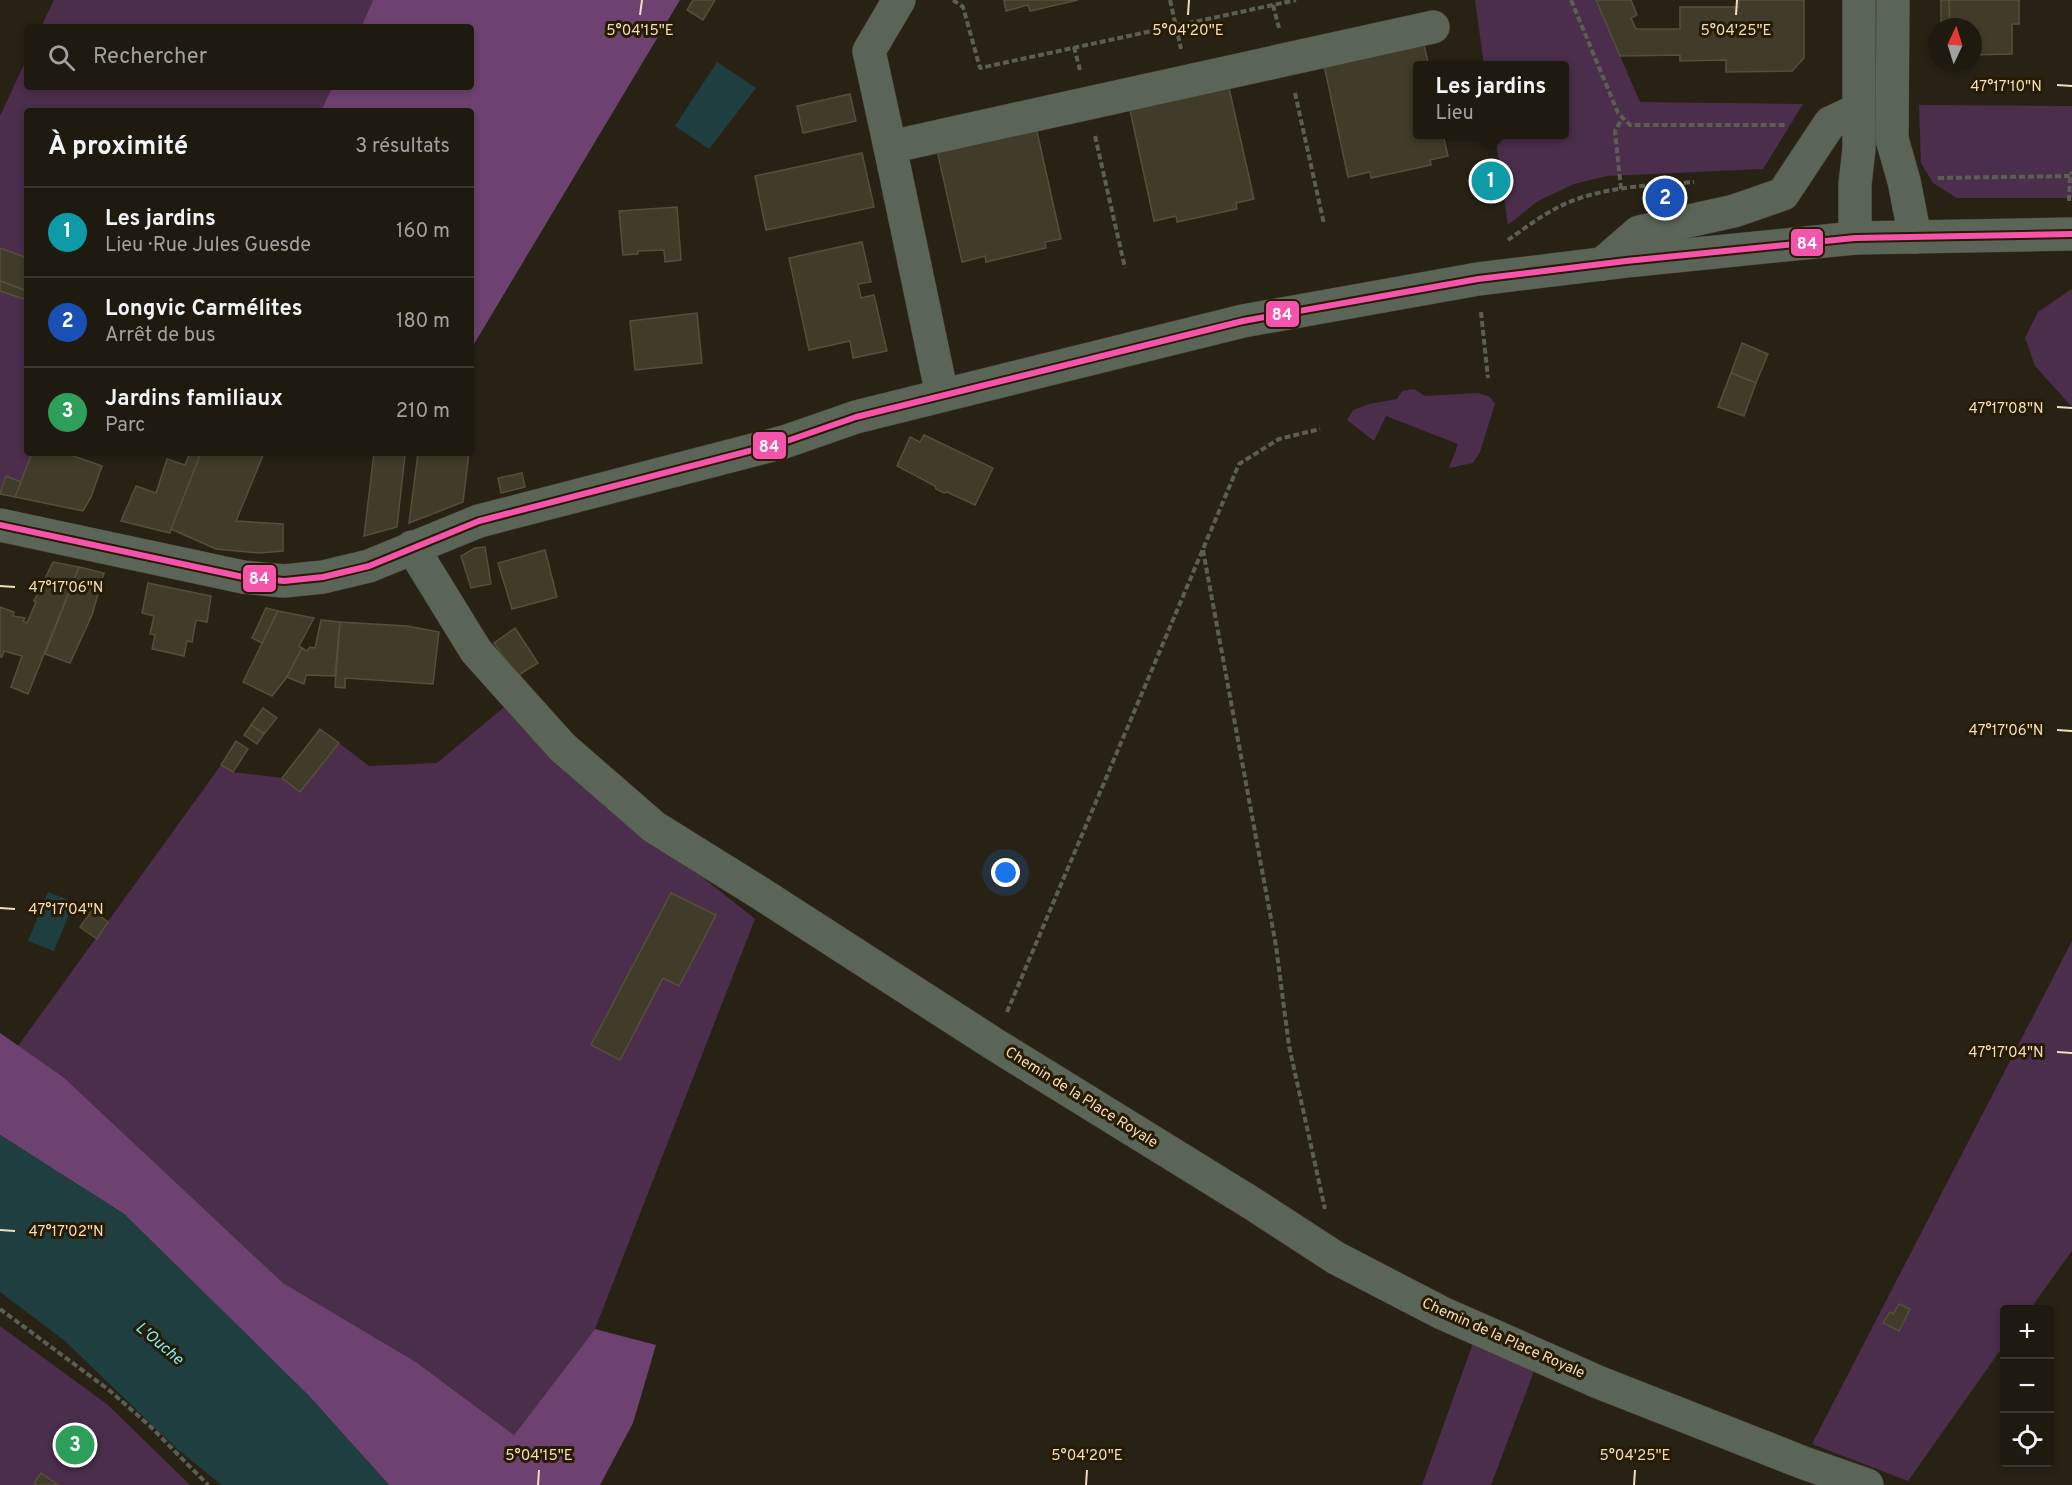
<!DOCTYPE html>
<html lang="fr">
<meta charset="utf-8">
<style>
:root{--surface:#1e1a10;--page:#2b271e;--text:#f1f3f6;--muted:#a1a19f;--line:#3c3830;--accent:#d93025}
body{margin:0;font-family:Overpass,sans-serif;background:var(--page);color:var(--text)}
.controls{position:absolute;right:18px;bottom:18px;display:grid;overflow:hidden;border-radius:6px;box-shadow:0 3px 9px #0003}
.controls button{width:54px;height:54px;display:grid;place-items:center;padding:0;border:0;border-bottom:2px solid var(--line);background:var(--surface);color:var(--text);font:30px sans-serif}
.compass{position:absolute;left:1928px;top:18px;width:54px;height:54px;border-radius:50%;background:var(--surface);box-shadow:0 3px 9px #0003;rotate:4deg}
.you{position:absolute;left:1006px;top:873px;width:21px;height:21px;margin:-15px;border:4px solid #fff;border-radius:50%;background:#1a73e8;box-shadow:0 0 0 9px #1a73e833}
.badge{display:grid;place-items:center;width:39px;height:39px;border-radius:50%;background:var(--accent);color:#fff;font-size:20px;font-weight:700}
.pin{position:absolute;translate:-50% -50%;border:3px solid #fff;box-shadow:0 2px 6px #0006}
.popup{position:absolute;left:1413px;top:61px;width:156px;height:78px;box-sizing:border-box;display:grid;place-content:center;border-radius:6px;background:var(--surface);filter:drop-shadow(0 2px 4px #0005);font-size:20px;white-space:nowrap;color:var(--muted)}
.popup b{font-size:22px;color:var(--text)}
.popup::after{content:'';position:absolute;left:50%;top:100%;margin-left:-12px;border:12px solid transparent;border-top-color:var(--surface)}
.list{margin:0;padding:0;list-style:none}
h2{display:flex;justify-content:space-between;align-items:center;height:78px;margin:0;padding:0 24px;font-size:26px}
h2 small{font-size:20px;font-weight:400;color:var(--muted)}
.list li{display:grid;grid-template-columns:39px 1fr auto;gap:18px;align-items:center;box-sizing:border-box;height:90px;padding:0 24px;border-top:2px solid var(--line)}
.list b{display:block;font-size:22px;white-space:nowrap}
.list p{margin:0;font-size:20px;white-space:nowrap;color:var(--muted)}
.list em{font-size:20px;font-style:normal;color:var(--muted)}
.icon{flex:none;width:33px;height:33px;fill:none;stroke:currentColor;stroke-width:2;stroke-linecap:round;stroke-linejoin:round}
.map{position:relative;flex:none;width:2072px;height:1485px;overflow:hidden}
.search{position:absolute;background:var(--surface);box-shadow:0 3px 9px #0003;left:24px;top:24px;width:450px;height:66px;display:flex;align-items:center;gap:15px;box-sizing:border-box;padding:0 21px;border-radius:6px;color:var(--muted);font-size:22px}
.panel{position:absolute;background:var(--surface);box-shadow:0 3px 9px #0003;left:24px;top:108px;width:450px;height:348px;border-radius:6px}
.map>svg:first-child{display:block}
.green{fill:#4b2d4c}
.forest{fill:#6d4270}
.water{fill:#1e3e40}
.building{fill:#403c29;stroke:#544f39;stroke-width:1.5}
.lines{fill:none;stroke-linecap:round;stroke-linejoin:round}
.minor-casing{stroke:#463f31;stroke-width:34}
.path{stroke:#5b5f52;stroke-width:4;stroke-dasharray:6 3;stroke-linecap:butt}
.minor{stroke:#5b6557;stroke-width:33}
.bus-1-casing{stroke:#271b04;stroke-width:10}
.bus-1{stroke:#f653ac;stroke-width:6}
.ticks{fill:none;stroke:#f1deba;stroke-width:2}
.labels{text-anchor:middle;dominant-baseline:central;stroke-width:6;stroke-linejoin:round;paint-order:stroke}
.street-label{font-size:15px;fill:#f1deba;stroke:#271b04}
.water-label{font-size:16px;font-style:italic;fill:#7cf1fb;stroke:#271b04}
.ticks-label{font-size:15px;text-anchor:middle;fill:#f1deba;stroke:#271b04;stroke-width:6;stroke-linejoin:round;paint-order:stroke}
.line-badge{stroke:#271b04;stroke-width:2}
.badge-label{font-size:16px;text-anchor:middle;font-weight:bold;fill:#fff}
</style>
<div class="map">
<svg width="2072" height="1485" viewBox="0 0 2072 1485">
<rect width="100%" height="100%" fill="#282215"/>
<!-- green -->
<g class="green">
<path d="M54,0H373L361,27H41Z"/>
<path d="M1475,0H1596L1640,102L1803,104L1763,169L1607,176L1574,184L1538,201L1508,225L1495,135L1564,134V66L1484,65Z"/>
<path d="M27,58V87H332L321,111H27V453H32L15,497L0,494V116Z"/>
<path d="M1919,105L2072,106V198H1957L1933,183L1921,163Z"/>
<path d="M2070,290H2072V407L2035,366L2025,338L2038,312Z"/>
<path d="M1414,389L1425,396L1478,393L1490,397L1495,404L1480,452L1473,463L1449,468L1458,444L1386,416L1374,441L1347,420L1353,410L1369,404L1397,399L1402,391Z"/>
<path d="M509,703L628,818L755,919L595,1329L514,1435L416,1362L283,1283L164,1172L18,1046L221,765L233,772L282,778L300,791L339,743L369,766L437,763Z"/>
<path d="M2072,941V1251L2030,1309L2004,1310V1345L1908,1481L1812,1444Z"/>
<path d="M0,1326L108,1405L190,1485H0Z"/>
<path d="M1478,1329L1539,1358L1491,1485H1422Z"/>
</g>
<!-- forest -->
<g class="forest">
<path d="M373,0H680L471,349V111H321L332,87H471V27H361Z"/>
<path d="M0,1033L63,1077L283,1283L416,1362L514,1435L595,1329L656,1345L633,1423L600,1485H389L309,1396L124,1214L0,1135Z"/>
</g>
<!-- water -->
<g class="water">
<path d="M717,62L756,88L709,149L675,126Z"/>
<path d="M48,892L74,902L54,951L28,941Z"/>
<path d="M0,1135L124,1214L309,1396L389,1485H222L177,1449L65,1341L0,1292Z"/>
</g>
<!-- building -->
<g class="building">
<path d="M693,0H715L703,20L687,10Z"/>
<path d="M1004,0H1078L1030,11L1028,5L1006,11Z"/>
<path d="M1596,0H1631L1637,15L1631,18L1636,29H1680V7H1739V0H1804V58L1792,71L1726,72V60L1680,61V55L1620,56Z"/>
<path d="M1941,0H1949L1950,27H1941Z"/>
<path d="M1949,0H2019V24H2012V54L1973,55V27H1950Z"/>
<path d="M1424,45L1429,66H1418V134H1443L1448,156L1430,160L1431,165L1371,178L1370,172L1348,177L1324,65Z"/>
<path d="M1229,88L1254,199L1236,203L1237,209L1177,222L1176,216L1154,221L1130,110Z"/>
<path d="M850,94L856,121L803,133L797,106Z"/>
<path d="M1036,127L1061,239L1045,242L1046,248L986,262L985,256L962,262L937,150Z"/>
<path d="M862,153L874,207L766,230L755,176Z"/>
<path d="M1500,174L1502,185L1482,189L1480,178Z"/>
<path d="M677,207L681,260L665,262L664,250L638,251V254L623,255L619,211Z"/>
<path d="M862,242L871,282L858,284L861,298L874,295L887,351L853,358L850,341L809,350L789,258Z"/>
<path d="M0,248L27,258V291L0,281Z"/>
<path d="M0,281L27,291L24,299L0,291Z"/>
<path d="M697,313L702,363L635,370L630,321Z"/>
<path d="M1742,343L1768,354L1756,383L1731,373Z"/>
<path d="M1731,373L1756,383L1744,416L1718,407Z"/>
<path d="M924,435L993,468L975,505L947,492L944,493L936,489L935,486L897,466L910,437L920,442Z"/>
<path d="M32,453H65L102,466L91,497L83,511L15,497Z"/>
<path d="M190,453H201L170,533L121,521L136,486L156,493L167,459L185,465Z"/>
<path d="M201,453H264L236,521L283,524V551L260,553L216,549L171,529Z"/>
<path d="M374,453L405,455L397,527L364,536Z"/>
<path d="M418,453H469L463,502L409,523Z"/>
<path d="M522,473L525,487L501,493L498,478Z"/>
<path d="M6,476L21,482L15,497L0,494Z"/>
<path d="M485,547L491,584L471,588L461,556L475,548Z"/>
<path d="M545,550L557,597L512,609L498,563Z"/>
<path d="M53,562L79,567L28,694L11,687L22,656L4,651L2,657H0V607L14,612L13,616L25,618L23,621L27,623L36,602L34,601Z"/>
<path d="M79,567L104,573L92,615L70,663L45,654Z"/>
<path d="M148,583L211,596L207,622L196,620L192,642L187,641L184,656L152,649L155,635L150,634L154,616L142,613Z"/>
<path d="M266,608L278,611L262,643L252,638Z"/>
<path d="M278,611L314,618L299,646L302,648L287,677L272,696L243,682Z"/>
<path d="M321,620L340,622L335,676L306,675L304,684L287,677L302,648L307,651L310,647L315,648Z"/>
<path d="M340,622L407,626L439,632L433,684L345,678V688L335,687Z"/>
<path d="M515,628L538,663L517,676L494,643Z"/>
<path d="M263,708L277,718L264,734L251,725Z"/>
<path d="M251,725L264,734L257,744L244,735Z"/>
<path d="M320,729L339,743L300,792L282,778Z"/>
<path d="M236,741L248,749L233,772L221,765Z"/>
<path d="M671,893L716,915L679,986L663,978L620,1060L591,1045Z"/>
<path d="M92,910L108,922L97,939L80,927Z"/>
<path d="M1899,1304L1910,1309L1899,1331L1883,1323L1890,1312L1893,1314Z"/>
<path d="M41,1473L58,1485H37L34,1483Z"/>
</g>
<g class="lines">
<!-- minor casing -->
<g class="minor-casing">
<g id="minor">
<path d="M1893,0L1892,139L1904,181L1915,237"/>
<path d="M890,147L869,51L899,0"/>
<path d="M1855,238V184L1859,149V0"/>
<path d="M1602,264L1639,232L1734,211L1783,194L1830,123L1858,110"/>
<path d="M942,395L890,147L1433,27"/>
<path d="M0,525L243,577L284,581L323,577L369,566L479,521L784,442L856,417L1243,321L1478,279L1626,261L1855,238L2072,234"/>
<path d="M412,547L476,651L562,747L654,827L760,893L994,1044L1253,1204L1336,1258L1442,1313L1598,1382L1804,1463L1867,1485"/>
</g>
</g>
<!-- path -->
<g class="path">
<path d="M953,0L963,7L980,68L1296,0"/>
<path d="M1170,0L1181,49"/>
<path d="M1571,0L1618,113L1630,125H1787"/>
<path d="M1273,5L1279,28"/>
<path d="M1074,47L1080,70"/>
<path d="M1295,93L1324,224"/>
<path d="M1095,136L1125,268"/>
<path d="M1938,178L2072,176"/>
<path d="M1621,189L1615,131L1623,117"/>
<path d="M2069,201L2070,176L2072,172"/>
<path d="M1508,240C1530,224 1553,207 1580,198C1616,186 1656,185 1694,182"/>
<path d="M1481,312L1488,378"/>
<path d="M1203,550L1276,946L1289,1046L1325,1209"/>
<path d="M1007,1012L1239,464L1279,439L1320,429"/>
<path d="M0,1309L109,1390L151,1427L208,1485"/>
</g>
<!-- minor -->
<use href="#minor" class="minor"/>
<!-- bus-1 casing -->
<g class="bus-1-casing">
<path id="bus-1" d="M0,525L243,577L284,581L323,577L369,566L479,521L784,442L856,417L1243,321L1478,279L1626,261L1855,238L2072,234"/>
</g>
<!-- bus-1 -->
<use href="#bus-1" class="bus-1"/>
</g>
<!-- ticks -->
<path class="ticks" d="M640,15L642,0M1188,15L1189,0M1736,15L1737,0M2057,85L2072,86M2057,407L2072,408M0,586L15,587M2057,730L2072,731M0,908L15,909M2057,1052L2072,1053M0,1230L15,1231M538,1485L539,1470M1086,1485L1087,1470M1634,1485L1635,1470"/>
<g class="labels">
<!-- street labels -->
<g class="street-label">
<text transform="translate(1081 1098) rotate(32)">Chemin de la Place Royale</text>
<text transform="translate(1503 1339) rotate(24)">Chemin de la Place Royale</text>
</g>
<!-- water labels -->
<g class="water-label">
<text transform="translate(159 1344) rotate(40)">L'Ouche</text>
</g>
</g>
<g class="ticks-label">
<text x="640" y="35">5°04'15"E</text>
<text x="1188" y="35">5°04'20"E</text>
<text x="1736" y="35">5°04'25"E</text>
<text x="2006" y="91">47°17'10"N</text>
<text x="2006" y="413">47°17'08"N</text>
<text x="66" y="592">47°17'06"N</text>
<text x="2006" y="735">47°17'06"N</text>
<text x="66" y="914">47°17'04"N</text>
<text x="2006" y="1057">47°17'04"N</text>
<text x="66" y="1236">47°17'02"N</text>
<text x="539" y="1460">5°04'15"E</text>
<text x="1087" y="1460">5°04'20"E</text>
<text x="1635" y="1460">5°04'25"E</text>
</g>
<g class="line-badge">
<rect x="1790" y="228" width="34" height="29" rx="6" fill="#f653ac"/>
<rect x="1265" y="300" width="35" height="28" rx="6" fill="#f653ac"/>
<rect x="752" y="431" width="35" height="29" rx="6" fill="#f653ac"/>
<rect x="242" y="564" width="35" height="29" rx="6" fill="#f653ac"/>
</g>
<g class="badge-label">
<text x="1807" y="249">84</text>
<text x="1282" y="320">84</text>
<text x="769" y="452">84</text>
<text x="259" y="584">84</text>
</g>
</svg>
<div class="controls">
<button>+</button>
<button>−</button>
<button><svg class="icon" aria-label="locate" viewBox="0 0 24 24"><circle cx="12" cy="12" r="6"/><path d="M12 2v4M12 18v4M2 12h4M18 12h4"/></svg></button>
</div>
<svg class="compass" viewBox="-18 -18 36 36"><path d="M0-13l5 13h-10z" fill="#e53935"/><path d="M0 13l5-13h-10z" fill="#a1a19f"/></svg>
<div class="you"></div>
<div class="pin badge" style="left:1491px;top:181px;background:#0f9aa8">1</div>
<div class="popup"><b>Les jardins</b>Lieu</div>
<div class="pin badge" style="left:1665px;top:198px;background:#1a4fb4">2</div>
<div class="pin badge" style="left:75px;top:1445px;background:#2e9e5b">3</div>
<div class="search"><svg class="icon" aria-label="search" viewBox="0 0 24 24"><circle cx="10" cy="10" r="6"/><path d="M15 15l6 6"/></svg>Rechercher</div>
<section class="panel">
<h2>À proximité<small>3 résultats</small></h2>
<ul class="list">
<li><span class="badge" style="background:#0f9aa8">1</span><div><b>Les jardins</b><p>Lieu · Rue Jules Guesde</p></div><em>160 m</em></li>
<li><span class="badge" style="background:#1a4fb4">2</span><div><b>Longvic Carmélites</b><p>Arrêt de bus</p></div><em>180 m</em></li>
<li><span class="badge" style="background:#2e9e5b">3</span><div><b>Jardins familiaux</b><p>Parc</p></div><em>210 m</em></li>
</ul>
</section>
</div>
